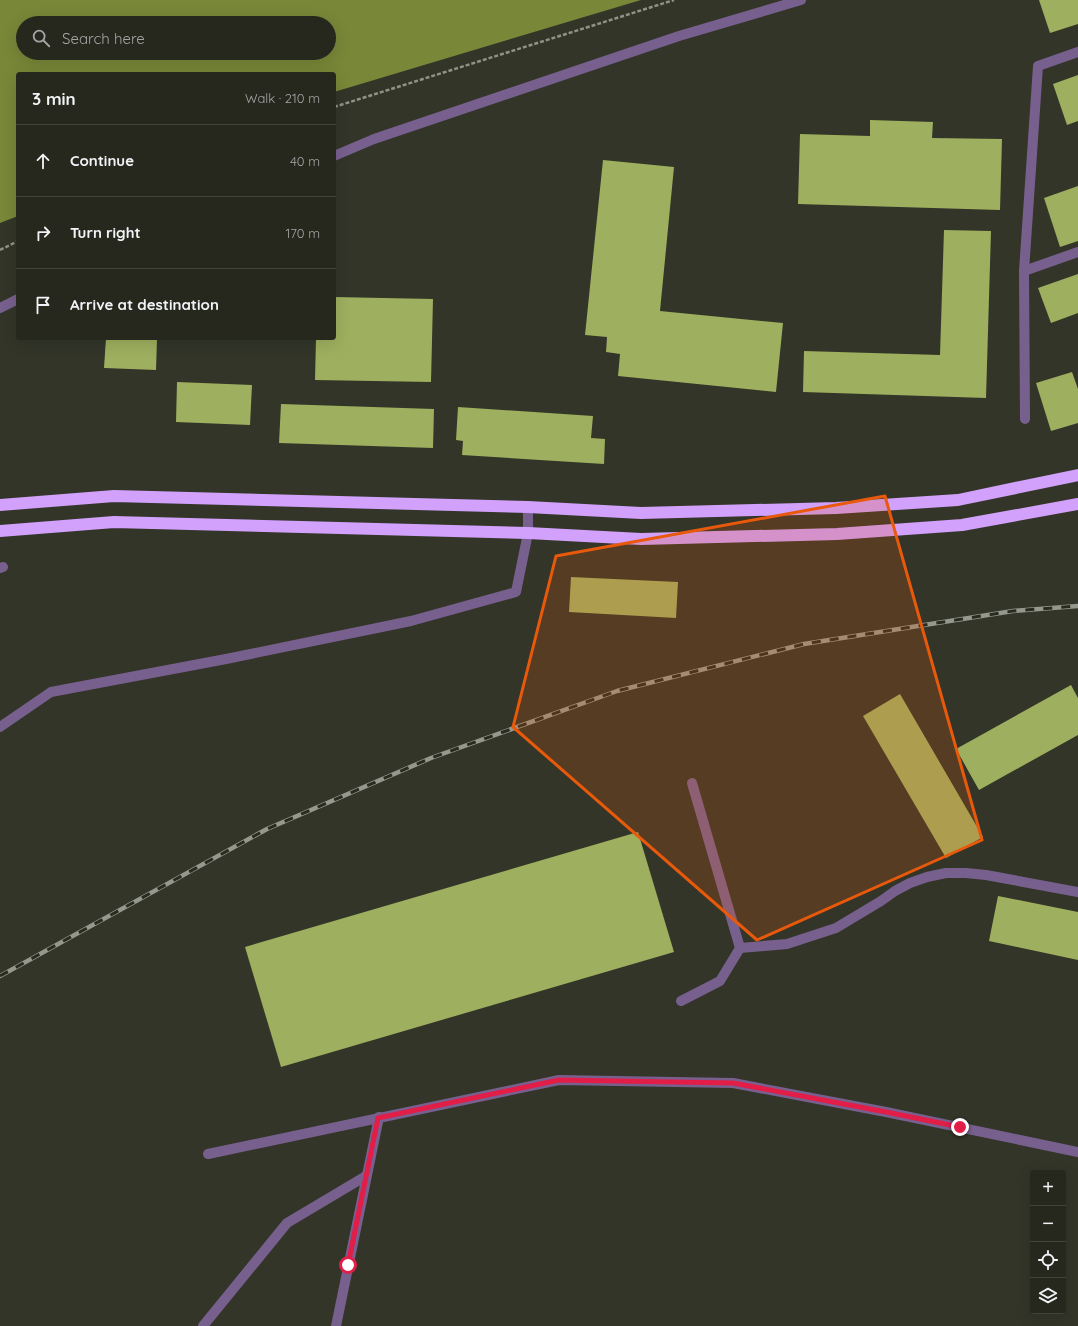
<!DOCTYPE html>
<meta charset="utf-8">
<style>
:root{--surface:#26281e;--page:#32342b;--text:#f1f3f6;--muted:#a4a6a4;--line:#42443c}
body{margin:0;font-family:Quicksand,sans-serif;background:var(--page);color:var(--text)}
.controls{position:absolute;right:12px;bottom:12px;display:grid;overflow:hidden;border-radius:4px;box-shadow:0 4px 16px #0002}
.controls button{width:36px;height:36px;display:grid;place-items:center;padding:0;border:0;border-bottom:1px solid var(--line);background:var(--surface);color:var(--text);font:20px sans-serif}
.stop{position:absolute;width:12px;height:12px;margin:-9px;border:3px solid #e11d48;border-radius:50%;background:#fff}
.stop.end{background:#e11d48;border-color:#fff;box-shadow:0 1px 4px #0008}
.list{margin:0;padding:0;list-style:none}
h2{display:flex;justify-content:space-between;align-items:center;height:52px;margin:0;padding:0 16px;font-size:17px}
h2 small{font-size:13px;font-weight:400;color:var(--muted)}
.list li{display:grid;grid-template-columns:26px 1fr auto;gap:12px;align-items:center;box-sizing:border-box;height:72px;padding:0 16px;border-top:1px solid var(--line)}
.list b{display:block;font-size:15px;white-space:nowrap}
.list em{font-size:13px;font-style:normal;color:var(--muted)}
.icon{flex:none;width:22px;height:22px;fill:none;stroke:currentColor;stroke-width:2;stroke-linecap:round;stroke-linejoin:round}
.map{position:relative;flex:none;width:1078px;height:1326px;overflow:hidden}
.search{position:absolute;background:var(--surface);box-shadow:0 4px 16px #0002;left:16px;top:16px;width:320px;height:44px;display:flex;align-items:center;gap:10px;box-sizing:border-box;padding:0 14px;border-radius:22px;color:var(--muted);font-size:15px}
.panel{position:absolute;background:var(--surface);box-shadow:0 4px 16px #0002;left:16px;top:72px;width:320px;height:268px;border-radius:4px}
.map>svg:first-child{display:block}
.water{fill:#788738;fill-rule:evenodd}
.building{fill:#9eaf5f}
.lines{fill:none;stroke-linecap:round;stroke-linejoin:round}
.path{stroke:#909288;stroke-width:2.5;stroke-dasharray:4 2;stroke-linecap:butt}
.minor{stroke:#78608e;stroke-width:10}
.highway{stroke:#d1a1fb;stroke-width:12}
.rail-casing{stroke:#95988d;stroke-width:4.5}
.rail{stroke:#282b1e;stroke-width:3;stroke-dasharray:9;stroke-linecap:butt}
.route{stroke:#e11d48;stroke-width:5}
.marked{fill:#e8590c;fill-opacity:0.2;stroke:#e8590c;stroke-width:3;stroke-linejoin:round}
</style>
<div class="map">
<svg width="1078" height="1326" viewBox="0 0 1078 1326">
<rect width="100%" height="100%" fill="#323528"/>
<!-- water -->
<path class="water" d="M0,0H641L334,92V74H18V216L0,223ZM23,23H329V53H23Z"/>
<!-- building -->
<g class="building">
<path d="M1039,0H1078V24L1050,33Z"/>
<path d="M1078,75V121L1067,125L1053,84Z"/>
<path d="M870,120L933,122L932,138L1002,139L1000,210L798,204L800,134L870,136Z"/>
<path d="M603,160L674,167L660,311L783,323L776,392L618,376L620,354L606,352L607,337L585,335Z"/>
<path d="M1078,186V241L1060,247L1044,198Z"/>
<path d="M944,230L991,231L986,398L803,392L804,351L940,355Z"/>
<path d="M1078,274V313L1051,323L1038,288Z"/>
<path d="M334,297L433,299L431,382L315,380L316,338H334Z"/>
<path d="M106,338H157L156,370L104,368Z"/>
<path d="M1072,372L1078,389V423L1051,431L1036,383Z"/>
<path d="M177,382L252,385L250,425L176,422Z"/>
<path d="M281,404L434,409L433,448L279,443Z"/>
<path d="M458,407L593,416L591,438L605,439L604,464L462,455L463,441L456,440Z"/>
<path d="M571,577L678,582L676,618L569,612Z"/>
<path d="M1071,685L1078,698V735L979,790L956,749Z"/>
<path d="M900,694L983,837L946,858L863,716Z"/>
<path d="M638,832L674,952L281,1067L245,947Z"/>
<path d="M998,896L1078,912V960L989,941Z"/>
</g>
<g class="lines">
<!-- path -->
<g class="path">
<path d="M334,107L674,0"/>
<path d="M0,250L18,241"/>
</g>
<!-- minor -->
<g class="minor">
<path d="M334,156L374,139L679,36L801,0"/>
<path d="M1024,271L1078,252"/>
<path d="M0,308L18,299"/>
<path d="M1025,419L1024,271L1038,66L1078,52"/>
<path d="M0,568L3,567"/>
<path d="M0,727L51,692L226,659L411,621L516,592L528,533V507"/>
<path d="M740,948L787,944L836,928L881,901L895,891L910,883L927,877L946,873H966L986,875L1078,892"/>
<path d="M681,1001L720,981L740,948L692,783"/>
<path d="M208,1154L559,1080L733,1083L886,1112L1078,1152"/>
<path d="M203,1326L287,1223L366,1176"/>
<path d="M336,1326L379,1117"/>
</g>
<!-- highway -->
<g class="highway">
<path d="M0,505L114,496L528,507L641,513L836,508L958,500L1078,475"/>
<path d="M0,531L114,522L528,533L641,539L837,534L962,525L1078,504"/>
</g>
<!-- rail casing -->
<g class="rail-casing">
<path id="rail" d="M0,976L267,829L431,758L617,691L804,644L1013,611L1078,606"/>
</g>
<!-- rail -->
<use href="#rail" class="rail"/>
</g>
<g class="lines">
<!-- route -->
<path class="route" d="M348,1265L378,1118L559,1080L733,1083L886,1112L960,1127"/>
</g>
<!-- marked area -->
<path class="marked" d="M885,496L982,840L757,940L513,727L556,556Z"/>
</svg>
<div class="controls">
<button>+</button>
<button>−</button>
<button><svg class="icon" aria-label="locate" viewBox="0 0 24 24"><circle cx="12" cy="12" r="6"/><path d="M12 2v4M12 18v4M2 12h4M18 12h4"/></svg></button>
<button><svg class="icon" aria-label="layers" viewBox="0 0 24 24"><path d="M12 4l9 5-9 5-9-5zM3 14l9 5 9-5"/></svg></button>
</div>
<div class="stop" style="left:348px;top:1265px"></div>
<div class="stop end" style="left:960px;top:1127px"></div>
<div class="search"><svg class="icon" aria-label="search" viewBox="0 0 24 24"><circle cx="10" cy="10" r="6"/><path d="M15 15l6 6"/></svg>Search here</div>
<section class="panel">
<h2>3 min<small>Walk · 210 m</small></h2>
<ul class="list">
<li><svg class="icon" aria-label="ahead" viewBox="0 0 24 24"><path d="M12 20V5M6 11l6-6 6 6"/></svg><div><b>Continue</b></div><em>40 m</em></li>
<li><svg class="icon" aria-label="right" viewBox="0 0 24 24"><path d="M7 20v-9h11M14 6l5 5-5 5"/></svg><div><b>Turn right</b></div><em>170 m</em></li>
<li><svg class="icon" aria-label="arrive" viewBox="0 0 24 24"><path d="M6 21V4h12l-3 4 3 4H6"/></svg><div><b>Arrive at destination</b></div></li>
</ul>
</section>
</div>
